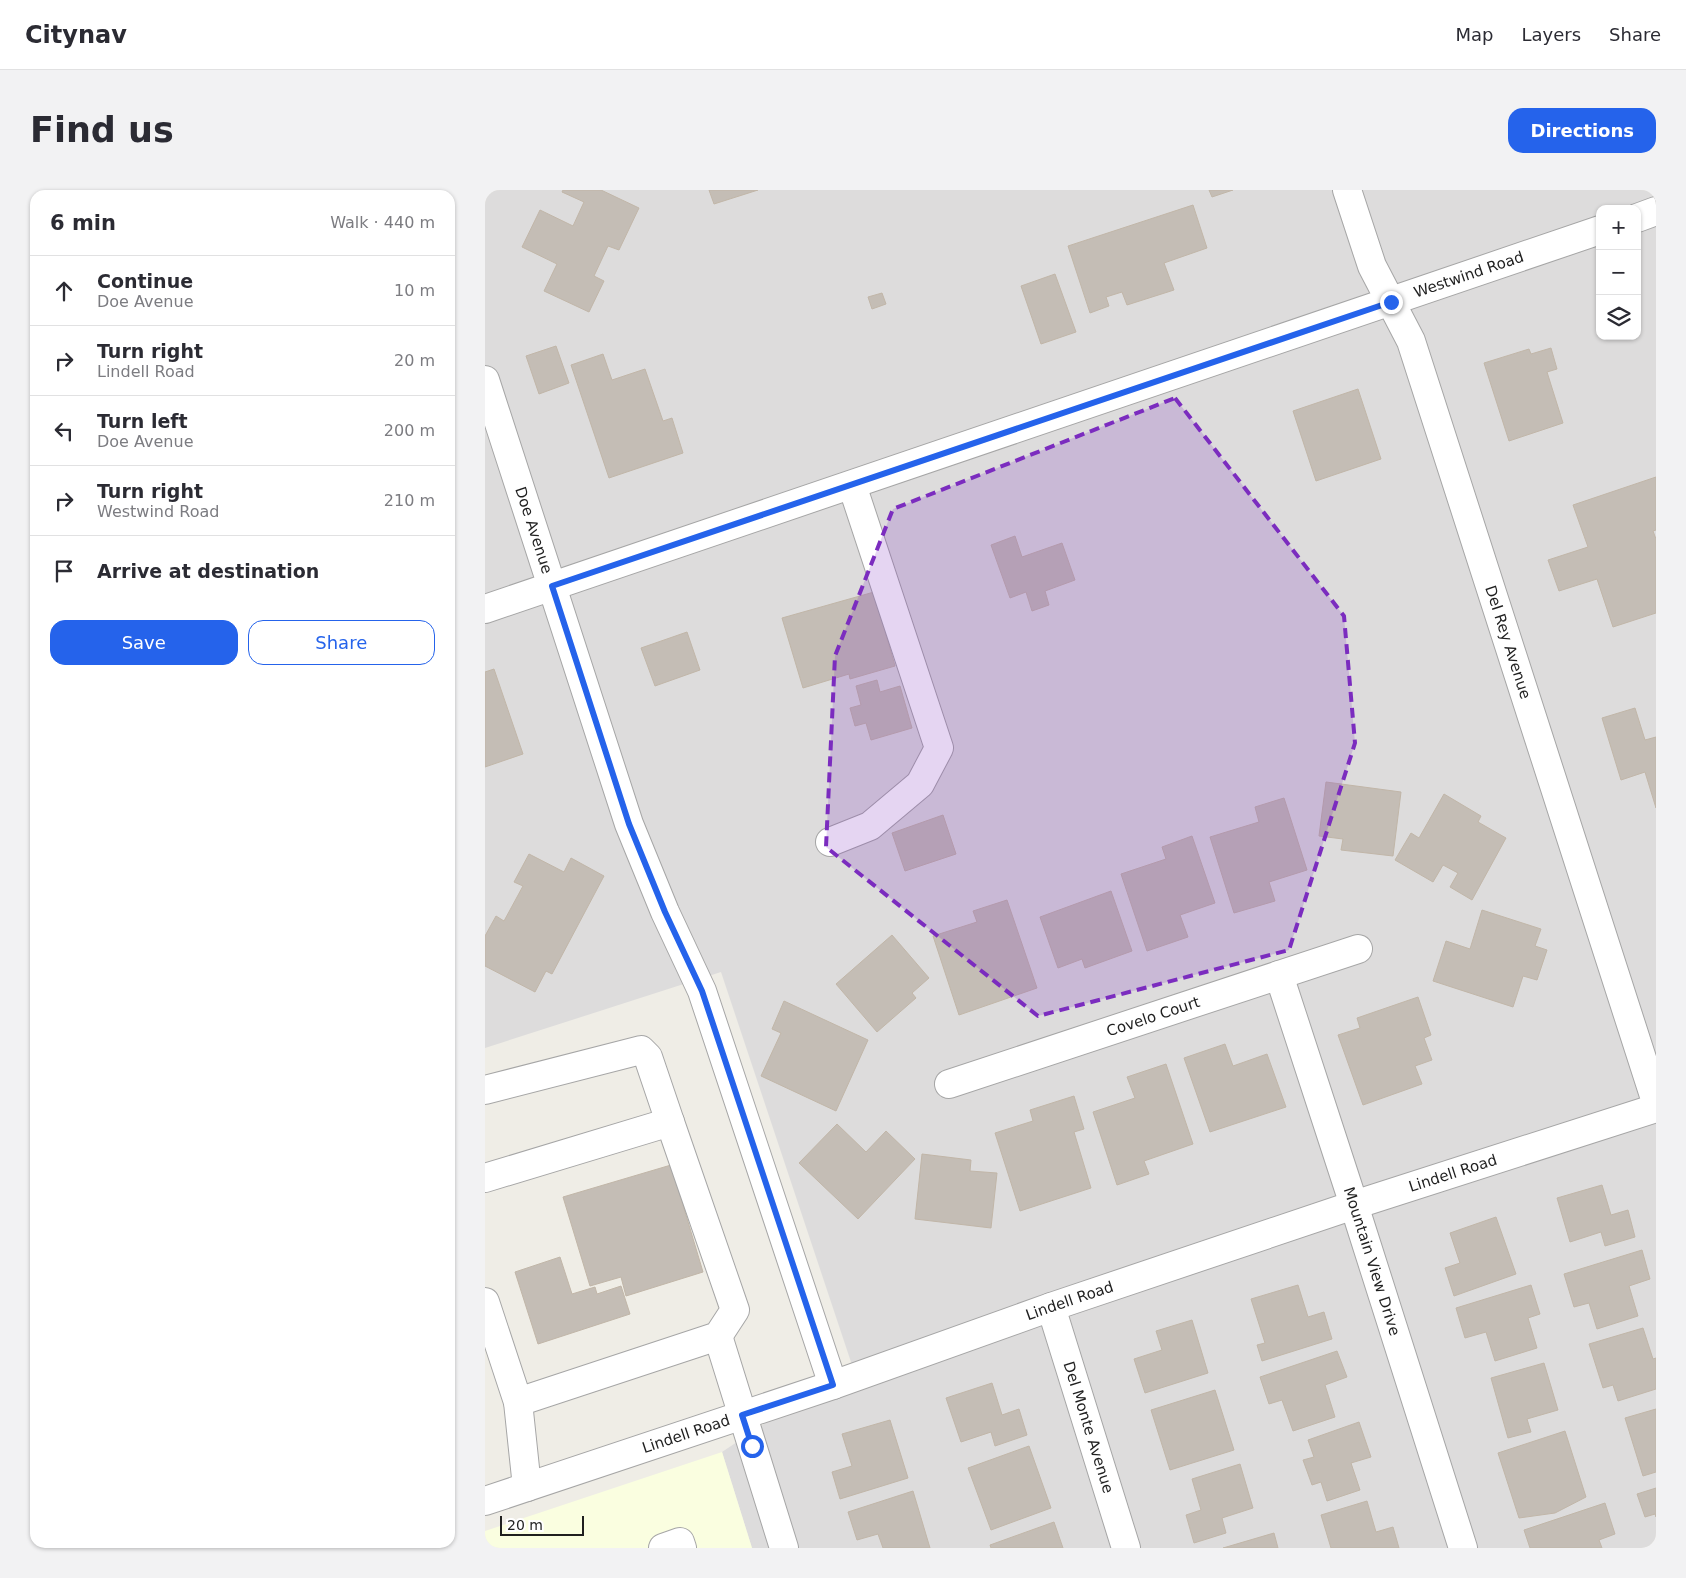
<!DOCTYPE html>
<meta charset="utf-8">
<style>
:root{--surface:#fff;--page:#f2f2f3;--text:#2b2b33;--muted:#7c7c81;--line:#e1e1e2;--accent:#2563eb}
body{margin:0;font-family:"DejaVu Sans",sans-serif;background:var(--page);color:var(--text)}
.controls{position:absolute;right:15px;top:15px;display:grid;overflow:hidden;border-radius:10px;box-shadow:0 1px 4px #0004}
.controls button{width:45px;height:45px;display:grid;place-items:center;padding:0;border:0;border-bottom:1px solid var(--line);background:var(--surface);color:var(--text);font:25px sans-serif}
.scale{position:absolute;left:15px;bottom:12px;width:84px;box-sizing:border-box;padding-left:5px;border:2px solid #1f1f1f;border-top:0;font-size:14px;line-height:18px;white-space:nowrap;color:#1f1f1f;-webkit-text-stroke:4px #fff;paint-order:stroke}
.stop{position:absolute;width:15px;height:15px;margin:-11px;border:4px solid #2563eb;border-radius:50%;background:#fff}
.stop.end{background:#2563eb;border-color:#fff;box-shadow:0 1px 5px #0008}
.list{margin:0;padding:0;list-style:none}
h2{display:flex;justify-content:space-between;align-items:center;height:65px;margin:0;padding:0 20px;font-size:21px}
h2 small{font-size:16px;font-weight:400;color:var(--muted)}
.list li{display:grid;grid-template-columns:32px 1fr auto;gap:15px;align-items:center;box-sizing:border-box;height:70px;padding:0 20px;border-top:1px solid var(--line)}
.list b{display:block;font-size:19px;white-space:nowrap}
.list p{margin:0;font-size:16px;white-space:nowrap;color:var(--muted)}
.list em{font-size:16px;font-style:normal;color:var(--muted)}
.actions{display:flex;gap:10px;padding:15px 20px}
.actions a{flex:1;padding:11px 0;border:1px solid var(--accent);border-radius:15px;text-align:center;font-size:18px;color:var(--accent)}
.actions .main{background:var(--accent);color:#fff}
.icon{flex:none;width:28px;height:28px;fill:none;stroke:currentColor;stroke-width:2;stroke-linecap:round;stroke-linejoin:round}
.map{position:relative;flex:none;width:1171px;height:1358px;overflow:hidden;border-radius:15px}
header{display:flex;align-items:center;gap:30px;box-sizing:border-box;height:70px;padding:0 25px;background:var(--surface);border-bottom:1px solid var(--line)}
header strong{font-size:24px}
nav{display:flex;gap:28px;margin-inline-start:auto;font-size:18px}
.intro{display:flex;align-items:center;justify-content:space-between;box-sizing:border-box;height:120px;padding:0 30px}
h1{margin:0;font-size:35px}
.button{padding:12px 22px;border-radius:15px;background:var(--accent);color:#fff;font-size:18px;font-weight:700}
main{display:flex;gap:30px;padding:0 30px}
aside{flex:1;background:var(--surface);border-radius:15px;box-shadow:0 1px 4px #0004}
.map>svg:first-child{display:block}
.residential{fill:#dddcdc;fill-rule:evenodd}
.education{fill:#fafee0}
.building{fill:#c4bdb5;stroke:#c1b6a8}
.lines{fill:none;stroke-linecap:round;stroke-linejoin:round}
.minor-casing{stroke:#a6a6a6;stroke-width:30}
.minor{stroke:#fff;stroke-width:28}
.route{stroke:#2563eb;stroke-width:6}
.marked{fill:#7b2cbf;fill-opacity:0.2;stroke:#7b2cbf;stroke-width:4;stroke-dasharray:10 6;stroke-linejoin:round}
.labels{text-anchor:middle;dominant-baseline:central;stroke-width:4;stroke-linejoin:round;paint-order:stroke}
.street-label{font-size:15px;fill:#1f1f1f;stroke:#fff}
</style>
<header>
<strong>Citynav</strong>
<nav><a>Map</a><a>Layers</a><a>Share</a></nav>
</header>
<div class="intro"><h1>Find us</h1><a class="button">Directions</a></div>
<main>
<aside>
<h2>6 min<small>Walk · 440 m</small></h2>
<ul class="list">
<li><svg class="icon" aria-label="ahead" viewBox="0 0 24 24"><path d="M12 20V5M6 11l6-6 6 6"/></svg><div><b>Continue</b><p>Doe Avenue</p></div><em>10 m</em></li>
<li><svg class="icon" aria-label="right" viewBox="0 0 24 24"><path d="M7 20v-9h11M14 6l5 5-5 5"/></svg><div><b>Turn right</b><p>Lindell Road</p></div><em>20 m</em></li>
<li><svg class="icon" aria-label="left" viewBox="0 0 24 24"><path d="M17 20v-9H6M10 6l-5 5 5 5"/></svg><div><b>Turn left</b><p>Doe Avenue</p></div><em>200 m</em></li>
<li><svg class="icon" aria-label="right" viewBox="0 0 24 24"><path d="M7 20v-9h11M14 6l5 5-5 5"/></svg><div><b>Turn right</b><p>Westwind Road</p></div><em>210 m</em></li>
<li><svg class="icon" aria-label="arrive" viewBox="0 0 24 24"><path d="M6 21V4h12l-3 4 3 4H6"/></svg><div><b>Arrive at destination</b></div></li>
</ul>
<div class="actions"><a class="main">Save</a><a>Share</a></div>
</aside>
<div class="map">
<svg width="1171" height="1358" viewBox="0 0 1171 1358">
<rect width="100%" height="100%" fill="#efede6"/>
<!-- residential -->
<path class="residential" d="M0,0H1171V1358H267L237,1262L367,1175L236,782L0,858ZM1115,19H1152V146H1115Z"/>
<!-- education -->
<path class="education" d="M237,1262L267,1358H0V1341Z"/>
<!-- building -->
<g class="building">
<path d="M78,0H116L154,18L134,60L123,56L109,86L119,91L104,122L59,101L72,74L37,57L55,20L88,36L99,12L77,2Z"/>
<path d="M224,0H273L229,14Z"/>
<path d="M724,0H748L727,7Z"/>
<path d="M708,15L722,58L679,73L689,100L642,115L637,102L621,107L624,116L605,123L583,56Z"/>
<path d="M570,84L591,142L556,154L536,96Z"/>
<path d="M397,103L401,114L387,119L383,107Z"/>
<path d="M71,156L84,193L54,204L41,166Z"/>
<path d="M1066,158L1072,179L1062,182L1078,233L1024,251L999,173L1044,159L1046,164Z"/>
<path d="M118,164L127,190L160,179L178,231L187,228L198,263L124,288L86,175Z"/>
<path d="M873,199L896,269L831,291L808,221Z"/>
<path d="M1171,287V340L1168,341L1171,349V423L1128,437L1112,389L1074,401L1063,370L1103,357L1088,315Z"/>
<path d="M530,346L537,367L577,353L590,390L560,401L564,415L547,421L541,402L525,408L506,355Z"/>
<path d="M389,402L410,476L365,489L364,484L318,498L297,428Z"/>
<path d="M202,442L215,480L170,496L156,458Z"/>
<path d="M9,479L38,564L0,577V482Z"/>
<path d="M392,490L395,502L415,496L427,538L386,550L381,533L370,536L365,518L376,515L371,496Z"/>
<path d="M1150,518L1160,550L1171,547V618L1160,582L1136,590L1117,528Z"/>
<path d="M841,592L916,602L908,666L856,660L858,649L834,646Z"/>
<path d="M959,604L996,626L993,632L1021,648L987,710L965,697L973,683L958,675L948,692L910,670L926,643L934,648Z"/>
<path d="M799,608L822,680L784,692L790,711L749,723L725,647L774,632L770,617Z"/>
<path d="M458,625L471,664L420,681L407,643Z"/>
<path d="M707,646L730,713L695,725L703,747L662,761L636,684L681,669L677,657Z"/>
<path d="M44,664L79,682L86,668L119,686L67,784L61,781L50,802L0,776V746L11,726L19,731L38,696L29,692Z"/>
<path d="M626,701L647,761L600,778L597,769L573,778L555,727Z"/>
<path d="M522,710L552,798L474,825L448,746L492,732L488,721Z"/>
<path d="M997,720L1056,739L1050,756L1062,760L1052,790L1038,786L1028,817L948,791L961,751L985,759Z"/>
<path d="M407,745L444,788L427,803L431,808L392,842L351,794Z"/>
<path d="M933,807L946,845L939,848L947,870L930,876L937,894L878,915L853,845L875,838L872,828Z"/>
<path d="M299,811L383,850L351,921L276,886L296,843L287,839Z"/>
<path d="M740,854L748,876L782,864L801,917L725,942L699,868Z"/>
<path d="M681,874L708,954L659,971L664,984L632,995L608,922L650,908L642,887Z"/>
<path d="M589,906L599,939L589,942L606,998L535,1021L510,943L548,931L545,920Z"/>
<path d="M352,934L381,962L401,941L430,969L373,1029L314,973Z"/>
<path d="M437,964L486,970L485,981L512,983L506,1038L430,1029Z"/>
<path d="M186,975L218,1082L141,1106L136,1087L105,1096L78,1007Z"/>
<path d="M1117,995L1126,1025L1143,1020L1150,1047L1120,1056L1116,1042L1085,1052L1072,1008Z"/>
<path d="M1011,1027L1031,1084L969,1106L960,1078L975,1073L965,1043Z"/>
<path d="M1157,1060L1165,1089L1144,1096L1153,1126L1112,1139L1104,1113L1089,1117L1079,1084Z"/>
<path d="M75,1067L87,1104L110,1097L112,1104L136,1096L145,1124L53,1154L30,1082Z"/>
<path d="M813,1095L823,1127L839,1122L847,1149L777,1171L772,1155L780,1153L766,1109Z"/>
<path d="M1046,1095L1055,1124L1043,1128L1052,1158L1010,1171L1001,1142L980,1148L971,1118Z"/>
<path d="M707,1130L723,1183L660,1203L649,1169L677,1160L671,1141Z"/>
<path d="M1158,1138L1168,1169L1171,1168V1199L1133,1211L1128,1195L1118,1198L1104,1154Z"/>
<path d="M852,1161L862,1187L840,1195L850,1227L808,1241L797,1210L784,1214L775,1187Z"/>
<path d="M1059,1173L1073,1220L1042,1229L1046,1242L1023,1248L1006,1188Z"/>
<path d="M507,1193L517,1225L534,1219L542,1245L510,1256L506,1242L476,1252L461,1208Z"/>
<path d="M730,1200L749,1260L685,1280L666,1220Z"/>
<path d="M1171,1219V1282L1158,1286L1140,1228Z"/>
<path d="M405,1230L423,1288L355,1309L347,1282L367,1276L357,1244Z"/>
<path d="M874,1232L886,1267L866,1273L875,1300L842,1311L836,1292L827,1295L818,1270L829,1267L823,1250Z"/>
<path d="M1080,1241L1101,1307L1070,1323L1034,1328L1013,1263Z"/>
<path d="M544,1256L566,1318L506,1340L483,1278Z"/>
<path d="M755,1274L768,1318L737,1328L741,1343L709,1353L701,1325L716,1320L707,1289Z"/>
<path d="M1171,1298V1327L1170,1324L1160,1327L1152,1304Z"/>
<path d="M428,1301L445,1358H398L393,1344L372,1350L363,1322Z"/>
<path d="M882,1311L891,1342L908,1337L914,1358H846L836,1325Z"/>
<path d="M1120,1313L1130,1344L1114,1350L1117,1358H1045L1039,1340Z"/>
<path d="M569,1332L578,1358H506L505,1355Z"/>
<path d="M789,1343L793,1358H738Z"/>
</g>
<g class="lines">
<!-- minor casing -->
<g class="minor-casing">
<g id="minor">
<path id="s1" d="M862,0L887,76L926,151L1171,912"/>
<path d="M1152,28L1171,21"/>
<path id="s2" d="M0,190L144,634L180,722L217,801L348,1195"/>
<path id="s3" d="M0,419L1115,40"/>
<path d="M345,652L385,636L435,594L454,558L367,295"/>
<path id="s4" d="M794,785L869,1015L978,1358"/>
<path id="s5" d="M464,894L873,759"/>
<path d="M0,900L156,860L163,867L185,932"/>
<path d="M0,988L185,932L250,1120L233,1146L33,1212"/>
<path d="M0,1112L33,1212L42,1297"/>
<path id="s6" d="M566,1117L641,1358"/>
<path d="M233,1146L299,1358"/>
<path id="s7" d="M0,1311L348,1195L566,1117L869,1015L1171,918"/>
<path d="M178,1358L195,1352L197,1358"/>
</g>
</g>
<!-- minor -->
<use href="#minor" class="minor"/>
</g>
<g class="lines">
<!-- route -->
<path class="route" d="M267,1256L257,1225L348,1195L217,801L180,722L144,634L67,396L906,112"/>
</g>
<!-- marked area -->
<path class="marked" d="M690,208L859,426L870,553L804,760L553,826L341,657L350,466L408,319Z"/>
<g class="labels">
<!-- street labels -->
<g class="street-label">
<text stroke="none"><textPath href="#s3" startOffset="1039">Westwind Road</textPath></text>
<text stroke="none"><textPath href="#s2" startOffset="158">Doe Avenue</textPath></text>
<text stroke="none"><textPath href="#s1" startOffset="481">Del Rey Avenue</textPath></text>
<text stroke="none"><textPath href="#s5" startOffset="215">Covelo Court</textPath></text>
<text stroke="none"><textPath href="#s7" startOffset="1022">Lindell Road</textPath></text>
<text stroke="none"><textPath href="#s4" startOffset="301">Mountain View Drive</textPath></text>
<text stroke="none"><textPath href="#s7" startOffset="618">Lindell Road</textPath></text>
<text stroke="none"><textPath href="#s6" startOffset="126">Del Monte Avenue</textPath></text>
<text stroke="none"><textPath href="#s7" startOffset="212">Lindell Road</textPath></text>
</g>
</g>
</svg>
<div class="controls">
<button>+</button>
<button>−</button>
<button><svg class="icon" aria-label="layers" viewBox="0 0 24 24"><path d="M12 4l9 5-9 5-9-5zM3 14l9 5 9-5"/></svg></button>
</div>
<div class="scale">20 m</div>
<div class="stop" style="left:267px;top:1256px"></div>
<div class="stop end" style="left:906px;top:112px"></div>
</div>
</main>
